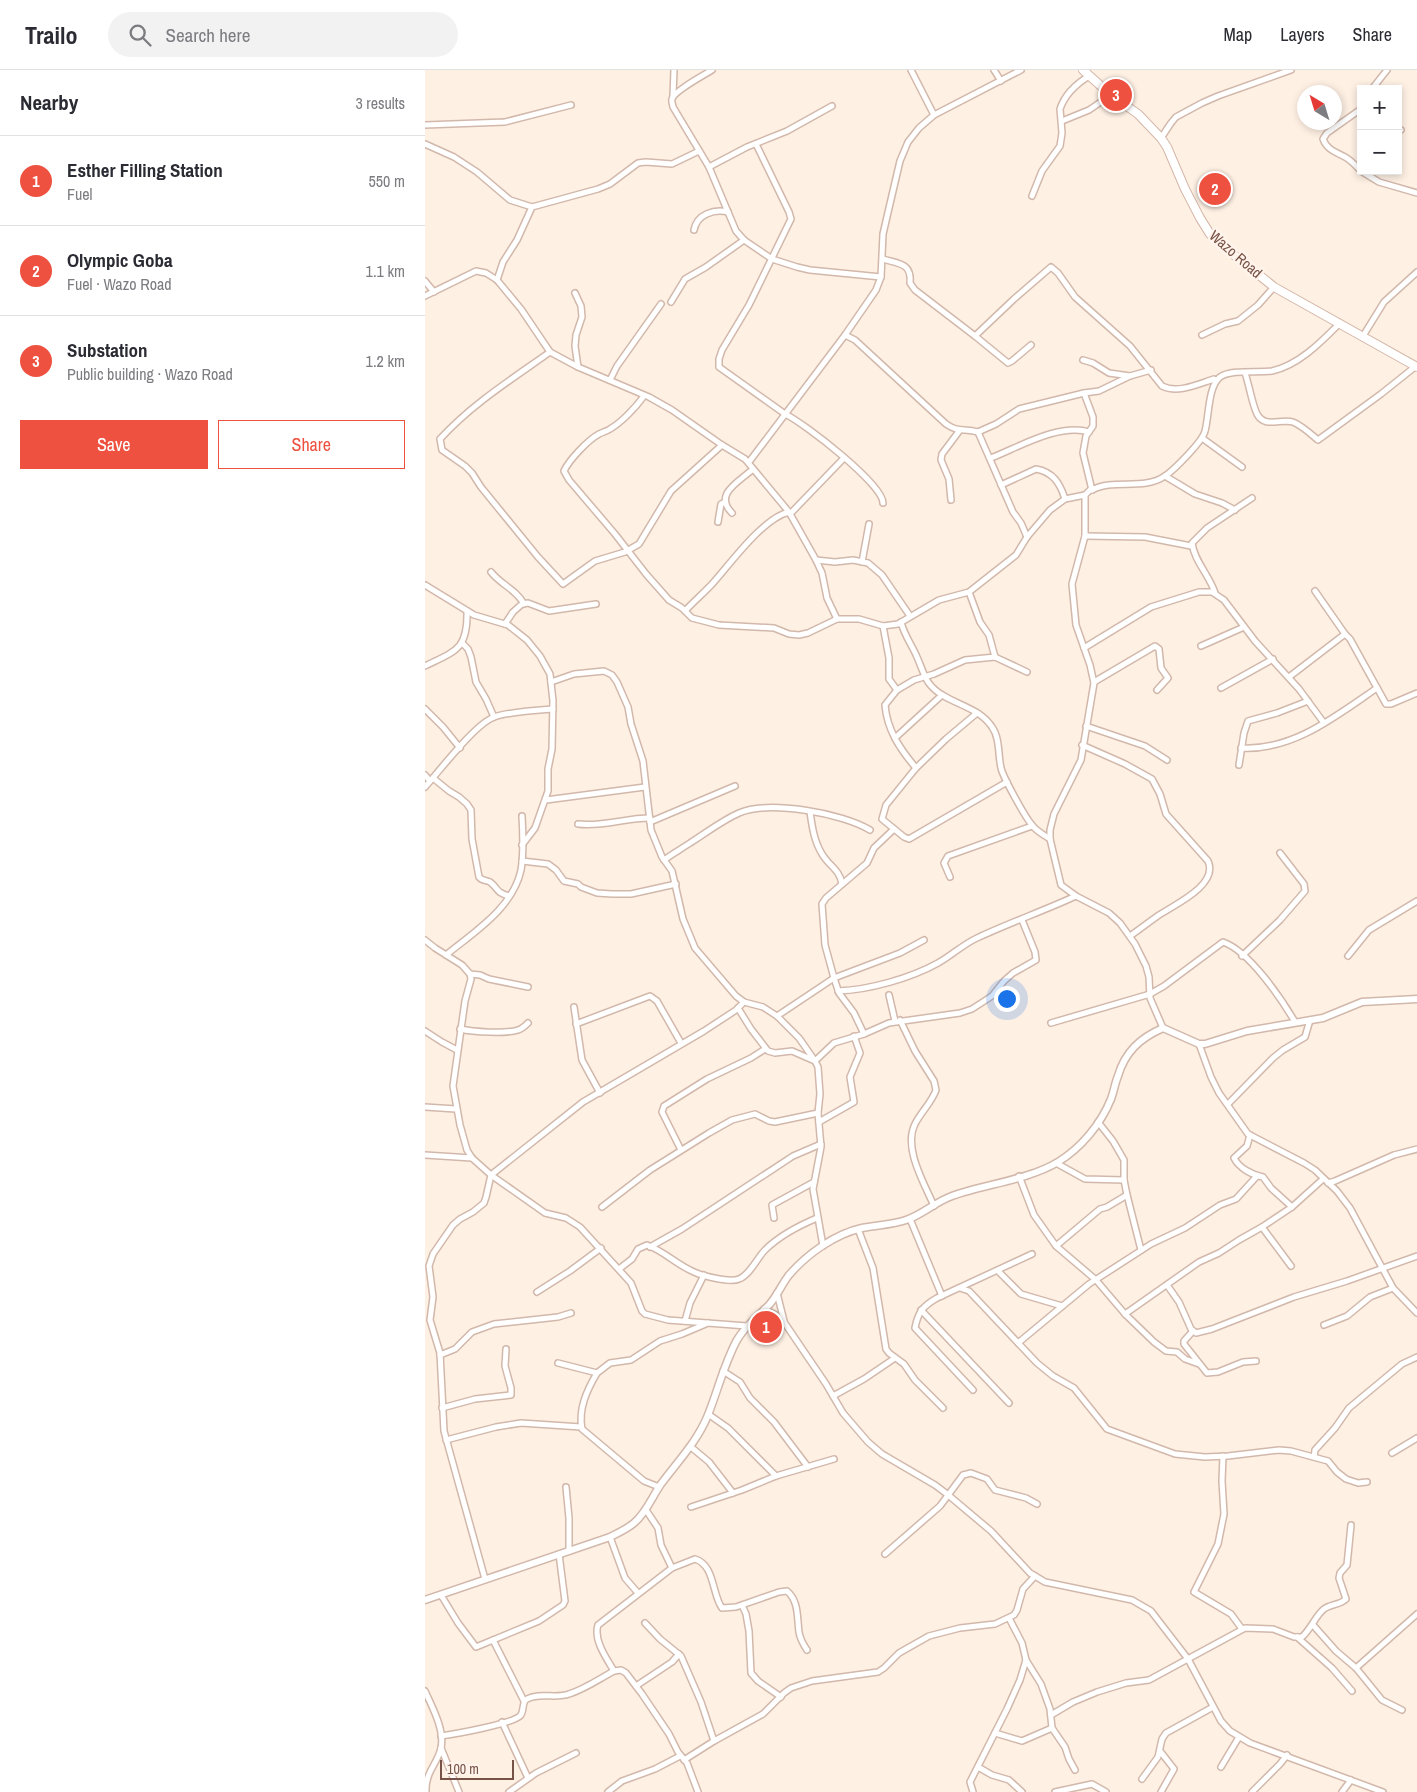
<!DOCTYPE html>
<meta charset="utf-8">
<style>
:root{--surface:#fff;--page:#f2f2f3;--text:#2b2b33;--muted:#7c7c81;--line:#e1e1e2;--accent:#ef5140}
body{margin:0;font-family:"Archivo Narrow",sans-serif;background:var(--page);color:var(--text)}
.controls{position:absolute;right:15px;top:15px;display:grid;overflow:hidden;border-radius:0px;box-shadow:0 2px 8px #0003}
.controls button{width:45px;height:45px;display:grid;place-items:center;padding:0;border:0;border-bottom:1px solid var(--line);background:var(--surface);color:var(--text);font:25px sans-serif}
.compass{position:absolute;left:872px;top:15px;width:45px;height:45px;border-radius:50%;background:var(--surface);box-shadow:0 2px 8px #0003;rotate:322deg}
.scale{position:absolute;left:15px;bottom:12px;width:74px;box-sizing:border-box;padding-left:5px;border:2px solid #775247;border-top:0;font-size:14px;line-height:18px;white-space:nowrap;color:#775247;-webkit-text-stroke:4px #fff4eb;paint-order:stroke}
.you{position:absolute;left:581px;top:928px;width:18px;height:18px;margin:-12px;border:4px solid #fff;border-radius:50%;background:#1a73e8;box-shadow:0 0 0 8px #1a73e833}
.badge{display:grid;place-items:center;width:32px;height:32px;border-radius:50%;background:var(--accent);color:#fff;font-size:16px;font-weight:700}
.pin{position:absolute;translate:-50% -50%;border:2px solid #fff;box-shadow:0 1px 5px #0006}
.list{margin:0;padding:0;list-style:none}
h2{display:flex;justify-content:space-between;align-items:center;height:65px;margin:0;padding:0 20px;font-size:21px}
h2 small{font-size:16px;font-weight:400;color:var(--muted)}
.list li{display:grid;grid-template-columns:32px 1fr auto;gap:15px;align-items:center;box-sizing:border-box;height:90px;padding:0 20px;border-top:1px solid var(--line)}
.list b{display:block;font-size:19px;white-space:nowrap}
.list p{margin:0;font-size:16px;white-space:nowrap;color:var(--muted)}
.list em{font-size:16px;font-style:normal;color:var(--muted)}
.actions{display:flex;gap:10px;padding:15px 20px}
.actions a{flex:1;padding:11px 0;border:1px solid var(--accent);border-radius:0px;text-align:center;font-size:18px;color:var(--accent)}
.actions .main{background:var(--accent);color:#fff}
.icon{flex:none;width:28px;height:28px;fill:none;stroke:currentColor;stroke-width:2;stroke-linecap:round;stroke-linejoin:round}
.map{position:relative;flex:none;width:992px;height:1722px;overflow:hidden}
header{display:flex;align-items:center;gap:30px;box-sizing:border-box;height:70px;padding:0 25px;background:var(--surface);border-bottom:1px solid var(--line)}
header strong{font-size:24px}
nav{display:flex;gap:28px;margin-inline-start:auto;font-size:18px}
.search{width:350px;height:45px;background:var(--page);display:flex;align-items:center;gap:12px;box-sizing:border-box;padding:0 18px;border-radius:28px;color:var(--muted);font-size:19px}
main{display:flex}
aside{flex:1;background:var(--surface)}
.map>svg:first-child{display:block}
.lines{fill:none;stroke-linecap:round;stroke-linejoin:round}
.minor-casing{stroke:#d2b8ab;stroke-width:8}
.tertiary-casing{stroke:#d2b8ab;stroke-width:9}
.secondary-casing{stroke:#d5b7a8;stroke-width:10}
.minor{stroke:#fff;stroke-width:5}
.tertiary{stroke:#fff;stroke-width:6}
.secondary{stroke:#fff;stroke-width:8}
.labels{text-anchor:middle;dominant-baseline:central;stroke-width:5;stroke-linejoin:round;paint-order:stroke}
.street-label{font-size:15px;fill:#775247;stroke:#fff4eb}
</style>
<header>
<strong>Trailo</strong>
<div class="search"><svg class="icon" aria-label="search" viewBox="0 0 24 24"><circle cx="10" cy="10" r="6"/><path d="M15 15l6 6"/></svg>Search here</div>
<nav><a>Map</a><a>Layers</a><a>Share</a></nav>
</header>
<main>
<aside>
<h2>Nearby<small>3 results</small></h2>
<ul class="list">
<li><span class="badge">1</span><div><b>Esther Filling Station</b><p>Fuel</p></div><em>550 m</em></li>
<li><span class="badge">2</span><div><b>Olympic Goba</b><p>Fuel · Wazo Road</p></div><em>1.1 km</em></li>
<li><span class="badge">3</span><div><b>Substation</b><p>Public building · Wazo Road</p></div><em>1.2 km</em></li>
</ul>
<div class="actions"><a class="main">Save</a><a>Share</a></div>
</aside>
<div class="map">
<svg width="992" height="1722" viewBox="0 0 992 1722">
<rect width="100%" height="100%" fill="#fef0e3"/>
<g class="lines">
<!-- minor casing -->
<g class="minor-casing">
<g id="minor">
<path d="M287,0C279,5 249,21 247,29C246,31 248,35 248,37L284,97L311,161L319,170L347,189L372,197L385,200L456,207"/>
<path d="M486,0L509,45"/>
<path d="M569,0L576,11"/>
<path d="M947,19L962,0"/>
<path d="M248,26L249,0"/>
<path d="M936,39L902,63L898,69C902,80 911,82 920,87C926,90 931,96 936,101"/>
<path d="M637,51L664,40L686,25"/>
<path d="M0,55L80,52L146,35"/>
<path d="M973,59L976,60"/>
<path d="M736,68L746,53L751,47L777,33L793,26L866,0"/>
<path d="M0,74L29,87L52,102L85,130L107,137L173,119L185,114L213,93L221,92L247,94L274,81"/>
<path d="M331,74L364,142L366,149L324,235L297,280L294,289V297L360,344C379,353 458,414 458,433"/>
<path d="M284,97L322,77L362,61L407,36"/>
<path d="M936,101L954,112L992,123"/>
<path d="M607,126L617,101L635,76L637,63L635,39C640,24 651,14 664,6"/>
<path d="M269,160C272,144 289,139 303,142"/>
<path d="M458,189C474,194 487,193 485,213L490,220L550,266"/>
<path d="M72,210L78,192L92,170L107,137"/>
<path d="M0,211L9,222"/>
<path d="M150,223L156,236L157,247L151,265L150,276L153,297"/>
<path d="M0,226L51,201L61,203L72,210L96,239L125,282L153,297L224,327L247,340L297,375L320,389L364,442L391,490L397,503L402,528L412,549"/>
<path d="M246,232L260,209L281,197L319,170"/>
<path d="M420,265L430,270L521,354C534,363 539,358 553,362L571,354L594,339L659,323L674,321L705,306L726,300"/>
<path d="M777,265L800,254L813,251L833,235L849,217"/>
<path d="M938,266L959,232L992,202"/>
<path d="M606,275L587,291L583,293L550,266L589,229L626,197L633,203L650,227L705,276L737,316C753,324 773,314 789,309L792,310"/>
<path d="M125,282C87,309 47,334 15,369L17,380L40,396L47,403L56,417L113,487L138,514L170,491L200,482L214,474L246,421L297,375"/>
<path d="M658,290L668,293L684,303L705,306"/>
<path d="M820,303C824,314 827,334 832,344C840,359 856,348 868,352C876,355 886,364 893,370L956,324L991,296"/>
<path d="M185,310L192,296L236,234"/>
<path d="M659,323L668,347V356L661,366L658,383L667,420"/>
<path d="M219,326C211,337 197,352 185,359C182,361 178,362 174,364C163,370 144,390 139,401L144,410L190,464L221,504L244,530L257,538L267,548L294,555L349,558L364,564L374,565L383,563L412,549H434L458,556L473,554L514,530L544,522L591,485L602,467L625,440L640,429L660,425L666,419L667,420C689,408 718,421 740,406C749,400 778,371 780,361C784,347 783,316 795,307C807,299 833,303 847,301C874,295 896,272 915,253"/>
<path d="M553,362L588,442L596,453L602,467"/>
<path d="M777,368L817,397"/>
<path d="M566,388C594,377 634,353 664,362"/>
<path d="M324,392L420,265L451,220L456,207L458,164L464,138L475,91L483,72L494,58L509,45L596,0"/>
<path d="M740,406L770,424L797,433L810,440"/>
<path d="M576,415L611,399C628,402 635,413 640,429"/>
<path d="M660,425V466L647,514L651,555L665,595L669,613L656,690L629,744L625,760V769L636,815L651,826L684,843L695,853L710,874L721,896L724,907L725,928L738,958"/>
<path d="M526,430L524,409L516,390L517,384L535,360"/>
<path d="M307,443C288,424 314,412 328,399"/>
<path d="M365,444L419,388"/>
<path d="M293,452L296,434L300,432"/>
<path d="M660,466L720,467L766,476"/>
<path d="M391,490L410,492L428,490L443,493L457,505L485,546"/>
<path d="M437,492L444,454"/>
<path d="M66,502C76,515 91,519 99,534"/>
<path d="M0,515L49,545L83,555L102,570L115,586L125,604L128,631L127,679L123,699V721L110,758L97,775"/>
<path d="M890,521L920,564"/>
<path d="M790,523C785,506 769,491 767,473L782,458L827,428"/>
<path d="M260,541C269,531 279,523 288,513C306,493 338,448 364,442"/>
<path d="M476,552C479,565 487,575 492,587C500,605 500,615 519,626C536,636 556,640 567,657C575,668 573,685 576,698C578,707 600,747 607,755C611,761 619,765 625,769"/>
<path d="M80,554L88,542L97,534L103,533L124,541L171,534"/>
<path d="M458,556L464,588V609L472,620"/>
<path d="M37,573L43,579L46,587L51,612L61,629L69,647"/>
<path d="M776,576L819,557"/>
<path d="M659,578L726,537L774,522H787L799,530L830,571L874,619L899,653"/>
<path d="M570,587L602,602"/>
<path d="M0,596C31,581 43,579 42,541"/>
<path d="M864,607L920,564L925,569L961,634H966L992,623"/>
<path d="M126,612L149,604L179,601L187,605L192,612L203,637L206,654L218,691L226,760L237,787L247,801L258,849L270,878L311,926L319,932L338,937L352,946L374,968L390,991L393,997L395,1024L393,1043L396,1077L388,1119L398,1176"/>
<path d="M669,612L730,576L734,579L736,598L743,608L732,620"/>
<path d="M796,618L848,589"/>
<path d="M0,639L18,657L35,678"/>
<path d="M552,643L521,669L491,698L461,735L457,749L479,767L484,769L582,712"/>
<path d="M661,656L720,676L742,690"/>
<path d="M470,668L517,625"/>
<path d="M657,675L700,694L727,709L735,724L741,744L783,791C794,815 749,835 734,845C724,852 715,859 705,866"/>
<path d="M816,678C868,681 911,646 952,618"/>
<path d="M814,695L819,663L823,651L852,643L883,631"/>
<path d="M491,698C475,679 462,660 460,635L472,620L489,610L509,604L540,590L570,587L564,565L555,552L544,522"/>
<path d="M0,705L5,711"/>
<path d="M8,708L24,721L34,727L42,734L46,740L47,769L54,807C57,811 61,810 65,812C74,819 70,822 84,826"/>
<path d="M0,717C16,699 48,657 67,648C79,642 114,640 128,639"/>
<path d="M121,730L220,717"/>
<path d="M385,742C387,756 389,771 397,784C404,796 415,800 417,814"/>
<path d="M225,752L310,716"/>
<path d="M153,754C178,757 200,748 225,748"/>
<path d="M239,790C247,784 256,779 265,773C281,763 296,751 314,743C344,730 417,743 445,760"/>
<path d="M97,791L123,794L131,800L139,811L153,814L156,817L172,823L187,824H206L251,814"/>
<path d="M525,807L519,793L523,786L607,756"/>
<path d="M0,870L10,878L37,895L45,904L46,909L40,931L28,1016L35,1055L42,1080L47,1088L66,1105L120,1143L141,1148L155,1157L206,1213L217,1241L220,1244L243,1250L322,1256"/>
<path d="M21,885C49,862 88,838 96,800C99,783 98,763 97,746"/>
<path d="M817,886L855,850L880,821L879,814L855,783"/>
<path d="M923,886L944,860L992,831"/>
<path d="M45,904L55,905L64,909L103,917"/>
<path d="M413,921C444,920 486,908 513,893C526,886 537,875 552,868C584,853 618,841 651,826"/>
<path d="M464,925L470,951"/>
<path d="M149,937L157,990L175,1023"/>
<path d="M313,938L326,959L343,981L350,983L367,981L390,991L409,973L439,964L464,953L535,943L547,939L567,926L579,911L588,903L611,890L610,882L597,850"/>
<path d="M352,946L409,908L475,883L499,870"/>
<path d="M475,950L490,981L509,1011L511,1020C507,1032 496,1042 490,1054C478,1078 499,1113 509,1136"/>
<path d="M626,953L725,924L739,916L798,872C824,881 856,928 870,952"/>
<path d="M151,954L225,926L232,931L256,973"/>
<path d="M35,959C48,962 81,964 93,960C97,959 100,956 103,953"/>
<path d="M0,961L17,972L32,980"/>
<path d="M439,964L429,943L414,923L409,908L400,875L397,834L401,828L442,793L449,778L469,759"/>
<path d="M774,974L786,1007L794,1023L823,1064L879,1093L890,1100L912,1121L925,1138L968,1218L992,1243"/>
<path d="M803,1034L848,988L858,980L880,967L885,950"/>
<path d="M0,1037L31,1039"/>
<path d="M394,1052L429,1032L425,1007L435,983L429,966"/>
<path d="M673,1052L688,1071L699,1090V1110L702,1125L716,1180"/>
<path d="M825,1065L822,1076L809,1088C814,1098 827,1105 838,1107L846,1118L867,1137"/>
<path d="M256,1080L237,1042L239,1036L282,1009L326,988L340,979"/>
<path d="M0,1085L47,1088"/>
<path d="M631,1093L660,1109L699,1110"/>
<path d="M594,1106L609,1145L631,1176L671,1210L700,1244L729,1272L741,1281L752,1282L760,1289L774,1294"/>
<path d="M903,1113L910,1111L969,1085L992,1079"/>
<path d="M177,1137L225,1100L284,1063L307,1050L330,1044L344,1051L350,1052L393,1043"/>
<path d="M349,1148L347,1135L389,1112"/>
<path d="M485,1149L517,1226"/>
<path d="M837,1157L866,1196"/>
<path d="M433,1159L448,1198L461,1279L464,1283L479,1294L490,1310L518,1338"/>
<path d="M631,1176L675,1139L682,1137L702,1125"/>
<path d="M225,1177L257,1159L368,1086L396,1074"/>
<path d="M194,1199L207,1189L213,1179L222,1175C239,1181 252,1195 269,1202C278,1206 305,1213 314,1209C325,1205 332,1188 340,1180C354,1166 373,1156 392,1148"/>
<path d="M573,1201L596,1224L637,1236"/>
<path d="M742,1215L754,1232L766,1259L771,1263L787,1259L869,1227L922,1211L992,1186"/>
<path d="M535,1218L544,1221L612,1293L628,1306L649,1318L682,1359L750,1384L780,1387L803,1386L854,1380L866,1381L903,1391L912,1402L921,1409L933,1413L942,1412"/>
<path d="M112,1222L145,1201L176,1178"/>
<path d="M352,1223L359,1251"/>
<path d="M339,1239L351,1245L359,1252L401,1314L418,1343L443,1372L457,1384L510,1415L522,1424L566,1461L605,1503L620,1512L707,1530L726,1541L763,1589L796,1651L805,1661L825,1673L958,1722"/>
<path d="M496,1240L584,1333"/>
<path d="M700,1244L774,1192L794,1183L814,1170L837,1157L867,1137L898,1109"/>
<path d="M260,1251L265,1233L279,1205"/>
<path d="M899,1255L922,1246L945,1227L968,1218"/>
<path d="M768,1261L759,1271V1274L782,1303L793,1302L818,1292L831,1291"/>
<path d="M593,1273L664,1214L726,1174L760,1158L795,1135L811,1129L832,1106"/>
<path d="M15,1285L30,1279L47,1262L69,1254L133,1247L146,1243"/>
<path d="M133,1293L172,1303L185,1293L206,1290L235,1271L257,1264L283,1253"/>
<path d="M298,1301L315,1312L325,1328L349,1352L383,1397"/>
<path d="M172,1303C162,1320 153,1339 157,1359L219,1411L234,1417"/>
<path d="M548,1320L490,1258C493,1242 498,1236 512,1228L607,1184"/>
<path d="M408,1326L439,1309L470,1288"/>
<path d="M17,1338L50,1329L86,1325V1318L80,1296L81,1279"/>
<path d="M283,1344L303,1358L351,1406"/>
<path d="M21,1370L71,1357L96,1353L156,1357"/>
<path d="M266,1377L284,1392L308,1423"/>
<path d="M967,1383L992,1368"/>
<path d="M798,1386L797,1411L799,1444L793,1474L769,1522L806,1544L817,1559"/>
<path d="M889,1387L890,1380L910,1358L924,1338L977,1294L992,1287"/>
<path d="M141,1417L144,1448V1481"/>
<path d="M266,1437L317,1420L351,1406L409,1389"/>
<path d="M221,1440L233,1458L236,1475L247,1498"/>
<path d="M185,1467L200,1508L213,1523"/>
<path d="M460,1484L515,1436L538,1405L546,1403L562,1409L570,1420L601,1428L612,1434"/>
<path d="M60,1509L19,1361L15,1283L5,1250L8,1227L4,1196L8,1184L28,1155L35,1149L48,1142L59,1133L61,1127L66,1105L158,1032L279,961L311,940L319,932"/>
<path d="M16,1525L33,1553L51,1577L114,1551L138,1535L140,1531L134,1484"/>
<path d="M317,1535L321,1544L324,1561L326,1603L333,1611L356,1627"/>
<path d="M220,1553L235,1569L256,1586L276,1632L289,1671"/>
<path d="M888,1555L911,1581L931,1598L957,1630L977,1640"/>
<path d="M872,1567L907,1598L927,1621"/>
<path d="M68,1570L99,1631"/>
<path d="M601,1590L616,1614L625,1639L627,1658L640,1677L644,1689L650,1700"/>
<path d="M931,1598L992,1544"/>
<path d="M189,1601C182,1589 168,1570 173,1555L247,1498L270,1489C290,1495 287,1525 297,1538L311,1537L354,1522L362,1521C374,1531 372,1548 374,1562C375,1569 378,1574 382,1580"/>
<path d="M211,1616L247,1592L254,1584"/>
<path d="M0,1621C7,1637 20,1660 16,1678C12,1695 0,1702 1,1722"/>
<path d="M626,1645L648,1632L672,1622L701,1613L724,1610L820,1558L848,1559L869,1567H877C886,1559 891,1545 899,1539C906,1534 915,1535 921,1529L914,1508L915,1503L922,1495L926,1455"/>
<path d="M77,1652L103,1708"/>
<path d="M570,1663L597,1671L627,1658"/>
<path d="M16,1666C30,1664 86,1654 95,1646C100,1641 96,1632 102,1629C114,1622 131,1629 144,1624C160,1619 174,1609 189,1601L196,1600L201,1603L217,1624L244,1664L253,1682L262,1693L273,1722"/>
<path d="M16,1678L34,1722"/>
<path d="M735,1681L749,1699L736,1722"/>
<path d="M259,1690L289,1671L338,1644L359,1623L366,1618L387,1611L453,1602L459,1598L474,1583L504,1566L535,1558L570,1554L589,1545L592,1540L598,1519L610,1506"/>
<path d="M553,1697L567,1705L584,1710L597,1722"/>
<path d="M796,1697L814,1667"/>
<path d="M717,1709L733,1687L737,1669L741,1663L788,1637"/>
<path d="M84,1722L111,1703L151,1683"/>
<path d="M183,1722L197,1711L230,1699L255,1686"/>
<path d="M548,1722L545,1712L582,1639L595,1610L601,1590L597,1573L584,1548"/>
<path d="M630,1722L667,1714L681,1722"/>
<path d="M827,1722L855,1694L862,1685"/>
<path d="M917,1722L926,1710"/>
</g>
</g>
<!-- tertiary casing -->
<g class="tertiary-casing">
<path id="tertiary" d="M0,1530L185,1467C193,1463 202,1459 209,1453C221,1443 227,1427 236,1414C253,1391 272,1372 283,1345C293,1320 299,1294 312,1270C320,1256 332,1247 344,1235C352,1226 357,1214 364,1205C382,1184 410,1164 437,1158C451,1155 467,1155 481,1150C497,1145 510,1132 527,1126C560,1114 603,1110 633,1092C656,1078 676,1054 686,1029C689,1021 690,1013 693,1006C700,982 715,968 738,958L774,974H780L822,961L898,948L937,932L992,929"/>
</g>
<!-- secondary casing -->
<g class="secondary-casing">
<path id="secondary" d="M658,0L686,25L713,44L736,68L742,77L760,119L775,148L785,164L798,176L849,217L992,297"/>
</g>
<!-- minor -->
<use href="#minor" class="minor"/>
<!-- tertiary -->
<use href="#tertiary" class="tertiary"/>
<!-- secondary -->
<use href="#secondary" class="secondary"/>
</g>
<g class="labels">
<!-- street labels -->
<g class="street-label">
<text transform="translate(811 184) rotate(41)">Wazo Road</text>
</g>
</g>
</svg>
<div class="controls">
<button>+</button>
<button>−</button>
</div>
<svg class="compass" viewBox="-18 -18 36 36"><path d="M0-13l5 13h-10z" fill="#e53935"/><path d="M0 13l5-13h-10z" fill="#7c7c81"/></svg>
<div class="scale">100 m</div>
<div class="you"></div>
<div class="pin badge" style="left:341px;top:1257px">1</div>
<div class="pin badge" style="left:790px;top:119px">2</div>
<div class="pin badge" style="left:691px;top:25px">3</div>
</div>
</main>
